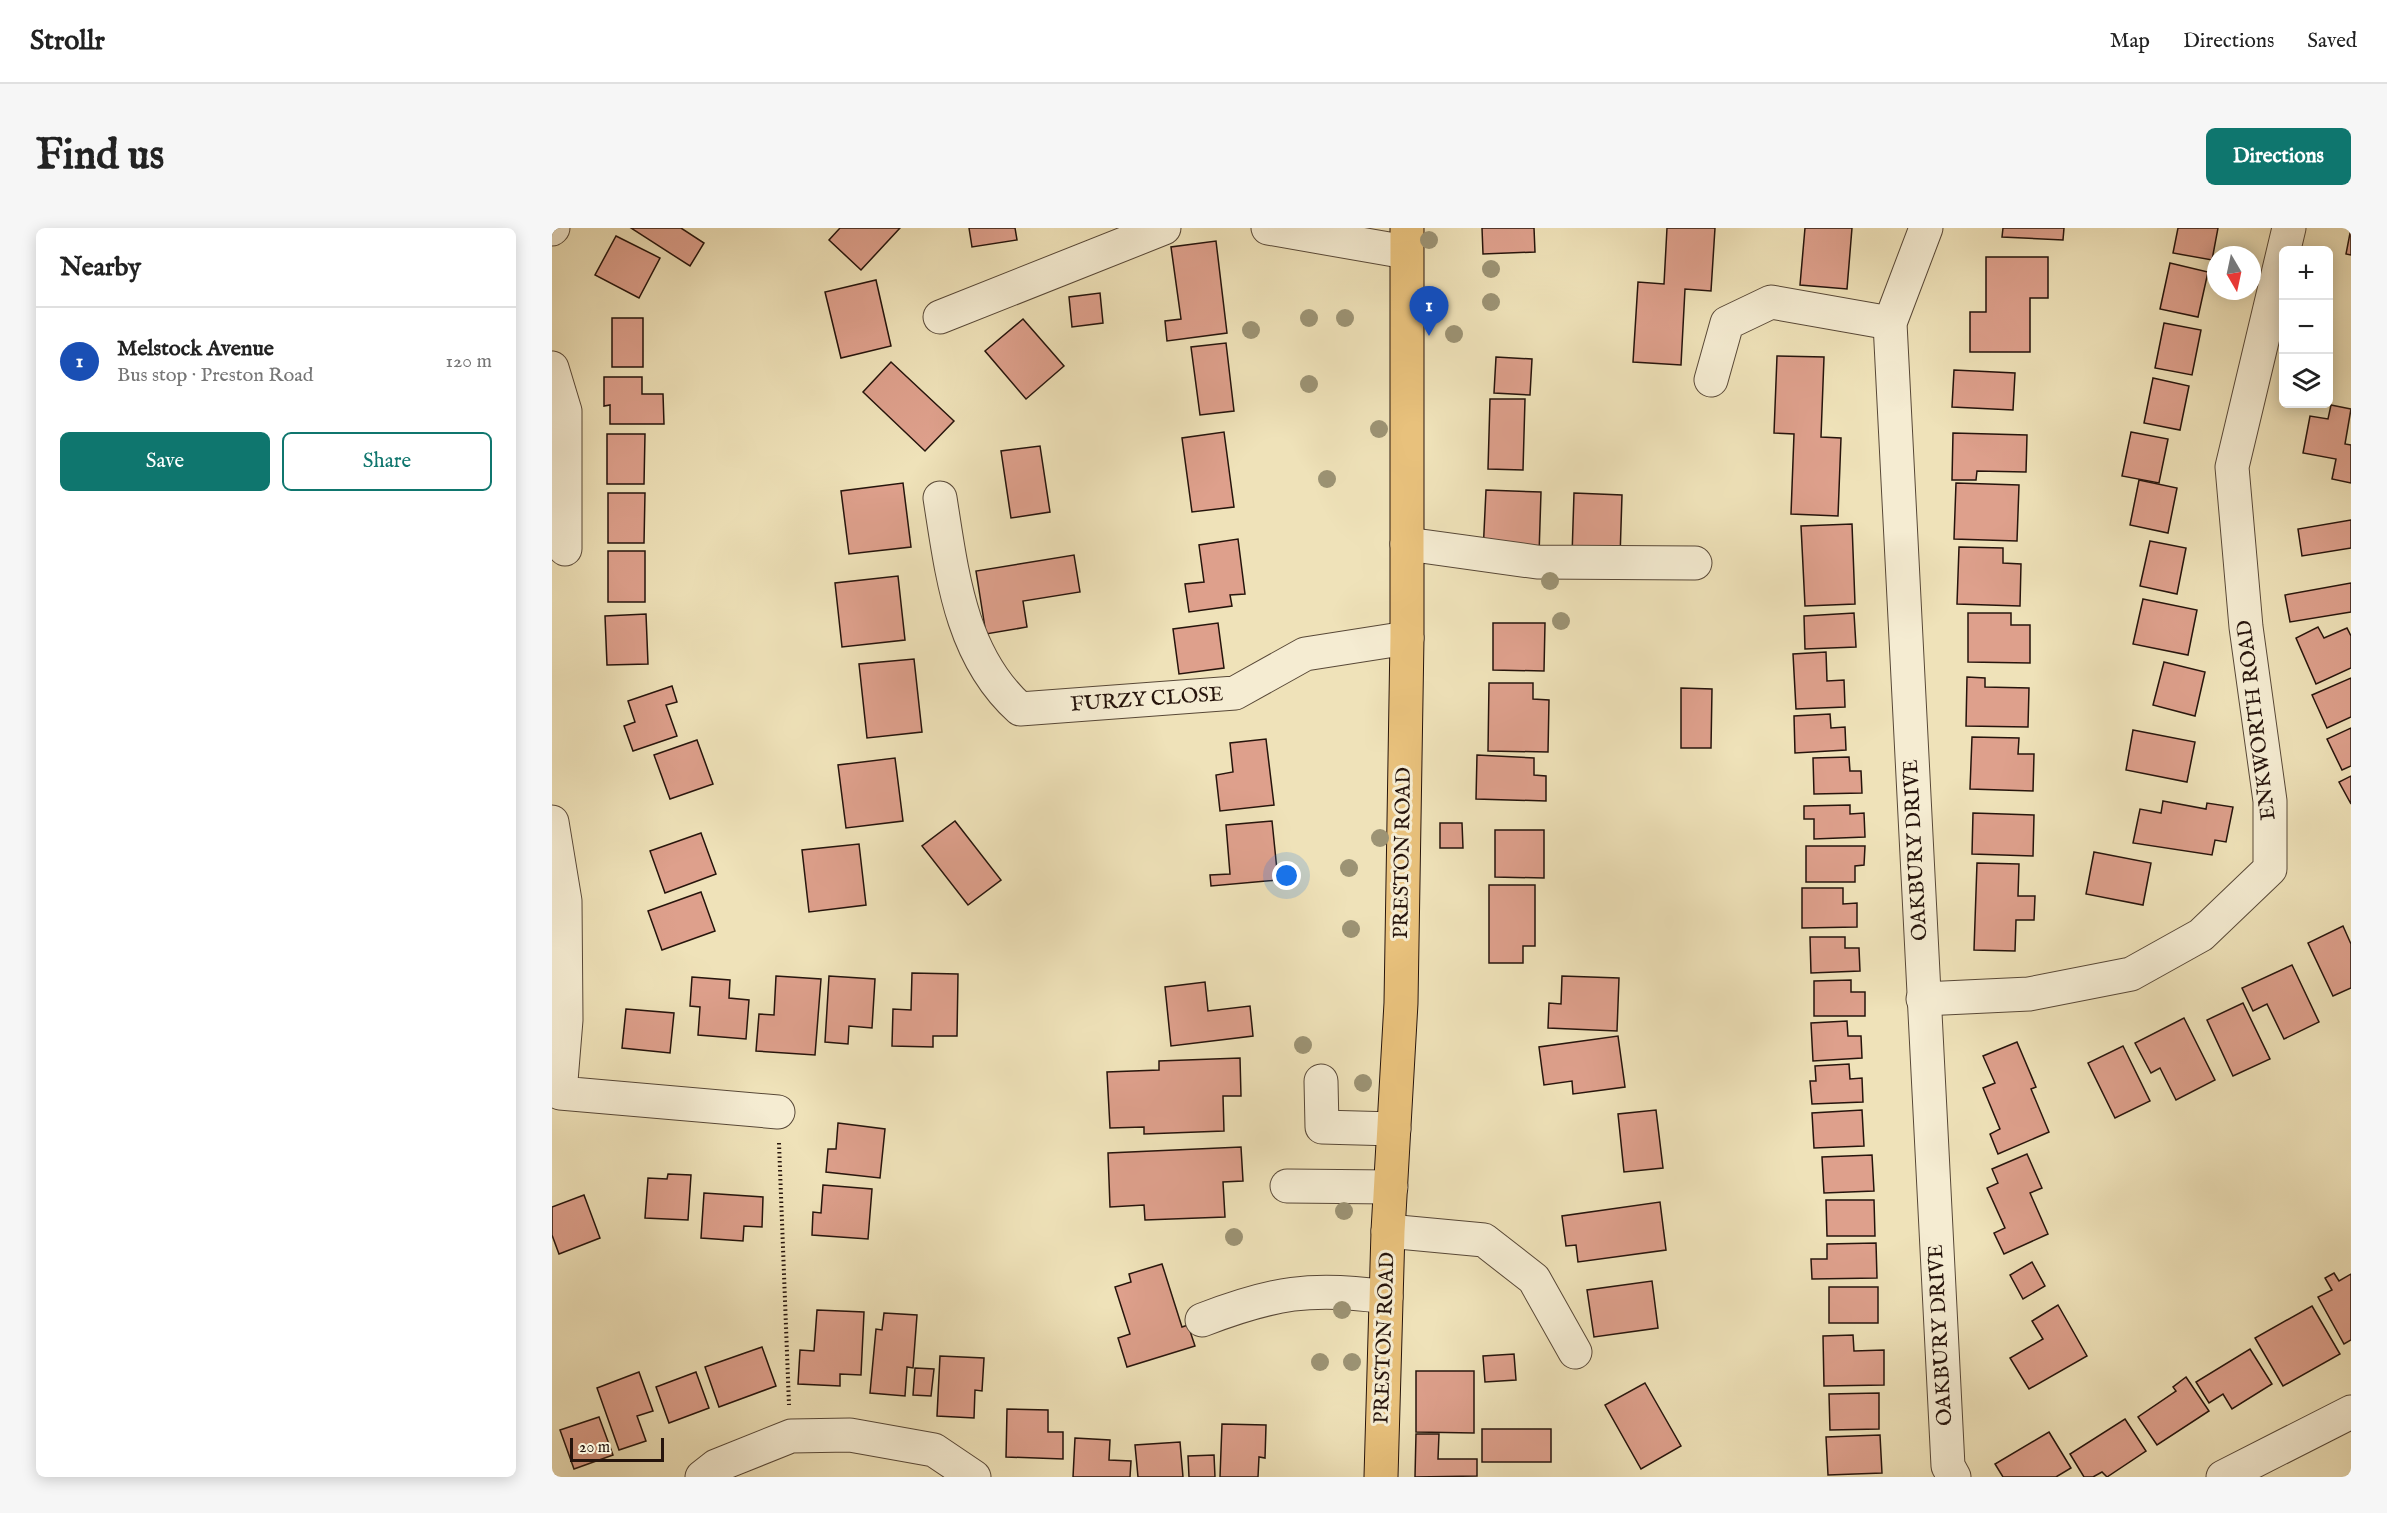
<!DOCTYPE html>
<meta charset="utf-8">
<style>
:root{--surface:#fff;--page:#f6f6f6;--text:#222;--muted:#767676;--line:#e0e0e0;--accent:#0f766e}
body{margin:0;font-family:"IM FELL English",serif;background:var(--page);color:var(--text)}
.controls{position:absolute;right:18px;top:18px;display:grid;overflow:hidden;border-radius:9px;box-shadow:0 3px 15px #0003}
.controls button{width:54px;height:54px;display:grid;place-items:center;padding:0;border:0;border-bottom:2px solid var(--line);background:var(--surface);color:var(--text);font:30px sans-serif}
.compass{position:absolute;left:1655px;top:18px;width:54px;height:54px;border-radius:50%;background:var(--surface);box-shadow:0 3px 15px #0003;rotate:171deg}
.scale{position:absolute;left:18px;bottom:15px;width:94px;box-sizing:border-box;padding-left:6px;border:3px solid #26140c;border-top:0;font-size:16px;line-height:21px;white-space:nowrap;color:#26140c;-webkit-text-stroke:4px #f5ecd2;paint-order:stroke}
.you{position:absolute;left:735px;top:648px;width:21px;height:21px;margin:-15px;border:4px solid #fff;border-radius:50%;background:#1a73e8;box-shadow:0 0 0 9px #1a73e833}
.badge{display:grid;place-items:center;width:39px;height:39px;border-radius:50%;background:var(--accent);color:#fff;font-size:20px;font-weight:700}
.pin{position:absolute;translate:-50% -50px;filter:drop-shadow(0 2px 3px #0008)}
.pin::after{content:'';position:absolute;top:32px;width:21px;height:18px;background:inherit;clip-path:polygon(0 0,100% 0,50% 100%)}
.list{margin:0;padding:0;list-style:none}
h2{display:flex;justify-content:space-between;align-items:center;height:78px;margin:0;padding:0 24px;font-size:26px}
h2 small{font-size:20px;font-weight:400;color:var(--muted)}
.list li{display:grid;grid-template-columns:39px 1fr auto;gap:18px;align-items:center;box-sizing:border-box;height:108px;padding:0 24px;border-top:2px solid var(--line)}
.list b{display:block;font-size:22px;white-space:nowrap}
.list p{margin:0;font-size:20px;white-space:nowrap;color:var(--muted)}
.list em{font-size:20px;font-style:normal;color:var(--muted)}
.actions{display:flex;gap:12px;padding:18px 24px}
.actions a{flex:1;padding:14px 0;border:2px solid var(--accent);border-radius:9px;text-align:center;font-size:21px;color:var(--accent)}
.actions .main{background:var(--accent);color:#fff}
.icon{flex:none;width:33px;height:33px;fill:none;stroke:currentColor;stroke-width:2;stroke-linecap:round;stroke-linejoin:round}
.map{position:relative;flex:none;width:1799px;height:1249px;overflow:hidden;border-radius:9px}
header{display:flex;align-items:center;gap:36px;box-sizing:border-box;height:84px;padding:0 30px;background:var(--surface);border-bottom:2px solid var(--line)}
header strong{font-size:28px}
nav{display:flex;gap:33px;margin-inline-start:auto;font-size:21px}
.intro{display:flex;align-items:center;justify-content:space-between;box-sizing:border-box;height:144px;padding:0 36px}
h1{margin:0;font-size:42px}
.button{padding:15px 27px;border-radius:9px;background:var(--accent);color:#fff;font-size:21px;font-weight:700}
main{display:flex;gap:36px;padding:0 36px}
aside{flex:1;background:var(--surface);border-radius:9px;box-shadow:0 3px 15px #0003}
.map>svg:first-child{display:block}
.building{fill:#dea08c;stroke:#26140c;stroke-width:1.5}
.lines{fill:none;stroke-linecap:round;stroke-linejoin:round}
.minor-casing{stroke:#584837;stroke-width:35}
.major-casing{stroke:#26140c;stroke-width:35}
.path{stroke:#26140c;stroke-width:4;stroke-dasharray:1.5 3;stroke-linecap:butt}
.minor{stroke:#f5ecd2;stroke-width:33}
.major{stroke:#e8c17c;stroke-width:33}
.tree{fill:#9c9374}
.labels{text-anchor:middle;dominant-baseline:central;stroke-width:6;stroke-linejoin:round;paint-order:stroke}
.street-label{font-size:21px;fill:#26140c;stroke:#f5ecd2}
</style>
<header>
<strong>Strollr</strong>
<nav><a>Map</a><a>Directions</a><a>Saved</a></nav>
</header>
<div class="intro"><h1>Find us</h1><a class="button">Directions</a></div>
<main>
<aside>
<h2>Nearby<small></small></h2>
<ul class="list">
<li><span class="badge" style="background:#1a4fb4">1</span><div><b>Melstock Avenue</b><p>Bus stop · Preston Road</p></div><em>120 m</em></li>
</ul>
<div class="actions"><a class="main">Save</a><a>Share</a></div>
</aside>
<div class="map">
<svg width="1799" height="1249" viewBox="0 0 1799 1249">
<rect width="100%" height="100%" fill="#efe2b9"/>
<filter id="stains"><feTurbulence type="fractalNoise" baseFrequency=".00333" numOctaves="4"/><feColorMatrix values="0 0 0 0 .2 0 0 0 0 .09 0 0 0 0 .02 0 0 0 .5 -.17"/></filter>
<radialGradient id="worn" r=".72"><stop offset=".6" stop-color="#630" stop-opacity="0"/><stop offset="1" stop-color="#630" stop-opacity=".3"/></radialGradient>
<!-- building -->
<g class="building">
<path d="M79,0H129L152,15L138,38Z"/>
<path d="M288,0H348L309,42L277,12Z"/>
<path d="M417,0H463L465,12L420,19Z"/>
<path d="M930,0H982L983,24L931,26Z"/>
<path d="M1115,0H1163L1159,63L1133,61L1129,137L1081,134L1086,54L1112,56Z"/>
<path d="M1253,0H1300L1295,61L1248,57Z"/>
<path d="M1451,0H1512L1511,12L1450,9Z"/>
<path d="M1626,0H1666L1660,32L1621,25Z"/>
<path d="M1799,0V27L1794,26Z"/>
<path d="M64,8L108,30L87,70L43,47Z"/>
<path d="M664,13L675,105L615,113L613,93L629,91L619,19Z"/>
<path d="M1434,29H1496V70H1478V124H1418V84H1434Z"/>
<path d="M1618,35L1656,44L1646,89L1608,81Z"/>
<path d="M324,52L339,118L289,130L273,64Z"/>
<path d="M548,65L551,95L520,99L517,69Z"/>
<rect x="60" y="90" width="31" height="49"/>
<path d="M471,91L512,138L474,171L433,123Z"/>
<path d="M1612,95L1649,102L1640,147L1603,140Z"/>
<path d="M674,115L682,183L648,187L639,119Z"/>
<path d="M1225,128L1272,129L1269,209L1289,210L1286,288L1239,286L1242,206L1222,205Z"/>
<path d="M944,129L980,131L978,167L942,165Z"/>
<path d="M339,134L402,193L373,223L311,164Z"/>
<path d="M1402,142L1463,145L1461,182L1400,179Z"/>
<path d="M52,149H90V166H111L112,196H58V177L52,178Z"/>
<path d="M1601,150L1637,158L1628,202L1592,195Z"/>
<path d="M938,171H973L971,242L936,241Z"/>
<path d="M1779,177L1799,181L1793,216L1799,217V255L1780,251L1784,231L1751,225L1758,188L1776,191Z"/>
<path d="M672,204L682,279L640,284L630,210Z"/>
<path d="M1579,204L1616,211L1607,255L1570,248Z"/>
<path d="M1401,205L1475,207L1474,244L1425,243L1424,252H1400Z"/>
<path d="M55,206H93L92,256H55Z"/>
<path d="M488,218L498,284L459,290L449,223Z"/>
<path d="M1587,252L1625,260L1616,305L1578,297Z"/>
<path d="M351,255L359,319L297,326L289,263Z"/>
<path d="M1404,255L1467,257L1465,313L1402,311Z"/>
<path d="M934,262L989,264L987,327L931,325Z"/>
<path d="M56,265H93L92,315H56Z"/>
<path d="M1022,265L1070,267L1068,330L1020,328Z"/>
<path d="M1799,292V320L1750,328L1746,301Z"/>
<path d="M1300,296L1303,376L1253,378L1249,298Z"/>
<path d="M686,311L693,366L678,367L680,378L637,384L633,356L652,354L647,317Z"/>
<path d="M1598,313L1634,320L1625,366L1588,358Z"/>
<path d="M1407,319L1451,320V335L1469,336L1468,378L1405,376Z"/>
<rect x="56" y="323" width="37" height="51"/>
<path d="M522,327L528,364L471,373L475,399L434,406L424,343Z"/>
<path d="M346,348L353,412L290,419L283,355Z"/>
<path d="M1799,355V384L1738,394L1733,367Z"/>
<path d="M1591,371L1645,382L1636,427L1581,416Z"/>
<path d="M1302,385L1304,419L1253,421L1252,388Z"/>
<path d="M1416,385H1459V397H1478V435L1416,434Z"/>
<path d="M94,386L96,436L55,437L53,388Z"/>
<path d="M666,395L672,440L627,446L621,401Z"/>
<path d="M941,395H993L992,443L941,442Z"/>
<path d="M1766,399L1772,410L1795,400L1799,408V440L1764,456L1744,410Z"/>
<path d="M1274,424L1275,453L1292,452L1293,479L1244,481L1241,426Z"/>
<path d="M362,431L370,504L315,510L307,436Z"/>
<path d="M1612,434L1653,444L1643,488L1601,477Z"/>
<path d="M1415,449L1433,450V459L1477,460L1476,499L1414,498Z"/>
<path d="M1799,450V489L1775,500L1760,467Z"/>
<path d="M937,455H981V471L997,472L996,524L936,523Z"/>
<path d="M120,458L125,474L114,477L125,508L81,523L72,498L83,494L76,473Z"/>
<path d="M1129,460L1160,461L1159,520H1129Z"/>
<path d="M1278,486L1279,500L1293,499L1294,522L1243,525L1242,488Z"/>
<path d="M1799,500V538L1790,542L1775,511Z"/>
<path d="M1581,502L1643,514L1635,554L1574,542Z"/>
<path d="M1420,509L1467,510L1466,526H1482L1481,563L1418,561Z"/>
<path d="M714,511L722,577L668,583L664,547L681,544L678,515Z"/>
<path d="M145,512L161,556L118,571L102,527Z"/>
<path d="M925,527L982,530V547L994,548V573L924,571Z"/>
<path d="M1297,529L1298,543H1309L1310,565L1262,566L1261,530Z"/>
<path d="M343,530L351,593L294,600L286,537Z"/>
<path d="M1799,548V576L1787,554Z"/>
<path d="M1611,573L1654,581L1655,575L1681,579L1674,614L1663,612L1660,627L1581,615L1588,581L1609,585Z"/>
<path d="M1298,577V586L1312,585L1313,609L1262,611V591H1252V578Z"/>
<path d="M1421,585L1482,587L1481,628L1420,626Z"/>
<path d="M403,593L449,652L416,677L370,618Z"/>
<path d="M720,593L726,652L659,658L658,647L678,646L674,597Z"/>
<path d="M888,595H910L911,620H888Z"/>
<path d="M943,602H992V650L943,649Z"/>
<path d="M149,605L164,646L113,665L98,623Z"/>
<path d="M307,616L314,677L257,684L250,622Z"/>
<path d="M1254,618H1313L1312,637L1303,638V654H1254Z"/>
<path d="M1542,624L1599,635L1591,677L1534,666Z"/>
<path d="M1425,635L1467,636L1466,668H1483L1482,692H1464L1463,723L1422,722Z"/>
<path d="M937,657H983V718H971V735H937Z"/>
<path d="M1250,660H1291V676L1305,675V699L1250,700Z"/>
<path d="M149,664L163,703L110,722L96,683Z"/>
<path d="M1791,698L1799,716V760L1781,768L1756,715Z"/>
<path d="M1258,709H1293V720H1307L1308,743L1259,745Z"/>
<path d="M1740,737L1767,794L1732,811L1715,776L1701,783L1690,760Z"/>
<path d="M360,745L406,746L405,808H381V819L340,818L341,781L359,782Z"/>
<path d="M224,748L269,751L263,827L204,823L207,786L222,787Z"/>
<path d="M277,748L323,751L320,800L297,798L296,816L273,814Z"/>
<path d="M1010,748L1067,750L1065,803L996,800L997,775L1009,776Z"/>
<path d="M140,749L178,752L177,770L197,772L194,811L146,807L148,779L138,778Z"/>
<path d="M1299,752V764H1313V788H1262V753Z"/>
<path d="M653,754L656,783L698,778L701,808L619,818L613,759Z"/>
<path d="M1691,775L1718,831L1681,848L1655,792Z"/>
<path d="M74,781L122,785L118,825L70,820Z"/>
<path d="M1632,790L1663,852L1624,872L1608,840L1599,845L1583,815Z"/>
<path d="M1295,793L1296,808H1309L1310,830L1261,833L1259,795Z"/>
<path d="M1066,808L1073,859L1021,866L1020,853L992,857L987,819Z"/>
<path d="M1465,814L1484,859L1479,861L1497,904L1446,926L1438,906L1448,901L1431,860L1443,855L1431,828Z"/>
<path d="M1571,818L1598,873L1563,890L1536,835Z"/>
<path d="M688,830L689,868H671L672,903L592,906V899L558,900L555,844L607,842V833Z"/>
<path d="M1297,836L1298,851L1310,850L1311,874L1260,876L1258,853H1264L1263,838Z"/>
<path d="M1104,882L1111,940L1072,944L1066,886Z"/>
<path d="M1310,882L1312,918L1262,920L1260,885Z"/>
<path d="M286,895L333,901L328,950L274,944L276,921H284Z"/>
<path d="M689,919L691,953L671,954L673,989L593,992L592,977L558,979L556,925Z"/>
<path d="M1475,926L1490,960L1478,965L1496,1006L1452,1026L1442,1005L1453,1000L1435,960L1446,955L1440,941Z"/>
<path d="M1320,927L1322,963L1272,965L1270,929Z"/>
<path d="M116,946L139,947L136,992L93,990L96,950L115,951Z"/>
<path d="M271,957L320,961L316,1011L260,1007L261,984L269,985Z"/>
<path d="M152,965L211,969L210,999L192,998L191,1013L149,1010Z"/>
<path d="M32,967L48,1010L7,1026L0,1007V979Z"/>
<path d="M1274,972H1322L1323,1008H1275Z"/>
<path d="M1108,974L1114,1022L1026,1034L1024,1017L1014,1018L1010,988Z"/>
<path d="M1324,1015L1325,1050L1260,1051L1259,1031H1275V1016Z"/>
<path d="M1480,1034L1493,1058L1471,1071L1458,1047Z"/>
<path d="M610,1036L630,1099L636,1097L643,1118L575,1139L566,1110L578,1106L563,1059L579,1054L577,1046Z"/>
<path d="M1782,1045L1787,1053L1799,1046V1112L1792,1116L1766,1069L1780,1062L1773,1050Z"/>
<path d="M1100,1053L1106,1100L1042,1109L1035,1062Z"/>
<rect x="1277" y="1059" width="49" height="36"/>
<path d="M1506,1077L1535,1128L1477,1161L1458,1130L1491,1111L1480,1093Z"/>
<path d="M1760,1078L1788,1126L1731,1158L1703,1110Z"/>
<path d="M265,1082L312,1084L309,1147L288,1146V1158L246,1156L248,1122L262,1123Z"/>
<path d="M332,1085L365,1087L361,1140L355,1139L353,1168L318,1165L324,1101L330,1102Z"/>
<path d="M1301,1107L1302,1123L1332,1122V1157L1272,1158L1271,1108Z"/>
<path d="M210,1119L224,1158L167,1179L153,1139Z"/>
<path d="M1698,1121L1720,1156L1680,1181L1671,1166L1657,1175L1644,1154Z"/>
<path d="M962,1126L964,1152L933,1154L931,1128Z"/>
<path d="M388,1128L432,1130L430,1163L423,1162L422,1190L385,1188Z"/>
<path d="M363,1140L382,1141L379,1168L361,1167Z"/>
<path d="M864,1143H922V1205L864,1204Z"/>
<path d="M87,1144L101,1183L85,1188L94,1213L67,1222L45,1160Z"/>
<path d="M144,1144L157,1180L117,1195L104,1159Z"/>
<path d="M1634,1149L1657,1183L1605,1217L1586,1189L1624,1163L1621,1159Z"/>
<path d="M1093,1155L1129,1218L1089,1241L1053,1177Z"/>
<path d="M1327,1165V1201L1278,1202L1277,1166Z"/>
<path d="M455,1181L496,1182V1204H511V1231L454,1229Z"/>
<path d="M47,1189L61,1227L22,1241L8,1202Z"/>
<path d="M1573,1191L1594,1223L1555,1249L1550,1244L1541,1249H1532L1518,1226Z"/>
<path d="M670,1196L714,1197L713,1230L707,1229L706,1249H668Z"/>
<rect x="930" y="1201" width="69" height="33"/>
<path d="M1497,1204L1519,1240L1504,1249H1451L1443,1236Z"/>
<path d="M864,1206H887L886,1231H925V1248L863,1249Z"/>
<path d="M1328,1207L1330,1245L1276,1247L1274,1209Z"/>
<path d="M523,1210L558,1212L557,1232L579,1233L578,1249H521Z"/>
<path d="M628,1214L631,1249H586L583,1217Z"/>
<path d="M662,1227L663,1249H637L636,1228Z"/>
</g>
<g class="lines">
<!-- minor casing -->
<g class="minor-casing">
<g id="minor">
<path d="M716,0L854,24"/>
<path d="M1374,0L1338,95L1396,1238L1402,1249"/>
<path d="M0,1L1,0"/>
<path d="M388,89L612,0"/>
<path d="M0,140L13,183V321"/>
<path d="M1159,152L1175,95L1219,74L1338,95"/>
<path d="M388,270C400,345 408,427 468,481L683,465L753,426L855,410"/>
<path d="M855,316L985,334L1143,335"/>
<path d="M0,594L13,673L14,792L8,865L226,884"/>
<path d="M1371,771L1477,766L1579,746L1649,707L1718,641V573L1694,399L1680,239L1737,0"/>
<path d="M769,853L770,899L842,901"/>
<path d="M735,958L839,959"/>
<path d="M836,1003L932,1012L982,1051L1023,1124"/>
<path d="M650,1092C720,1065 760,1058 834,1069"/>
<path d="M150,1249L164,1238L239,1208L298,1207L382,1222L422,1249"/>
<path d="M1671,1249L1799,1184"/>
</g>
</g>
<!-- major casing -->
<g class="major-casing">
<path id="major" d="M829,1249L836,1003L849,775L855,410V0"/>
</g>
<!-- path -->
<path class="path" d="M227,915L237,1177"/>
<!-- minor -->
<use href="#minor" class="minor"/>
<!-- major -->
<use href="#major" class="major"/>
</g>
<!-- trees -->
<g class="tree">
<circle cx="877" cy="12" r="9"/>
<circle cx="939" cy="41" r="9"/>
<circle cx="939" cy="74" r="9"/>
<circle cx="757" cy="90" r="9"/>
<circle cx="793" cy="90" r="9"/>
<circle cx="699" cy="102" r="9"/>
<circle cx="902" cy="106" r="9"/>
<circle cx="757" cy="156" r="9"/>
<circle cx="827" cy="201" r="9"/>
<circle cx="775" cy="251" r="9"/>
<circle cx="998" cy="353" r="9"/>
<circle cx="1009" cy="393" r="9"/>
<circle cx="828" cy="610" r="9"/>
<circle cx="797" cy="640" r="9"/>
<circle cx="799" cy="701" r="9"/>
<circle cx="751" cy="817" r="9"/>
<circle cx="811" cy="855" r="9"/>
<circle cx="792" cy="983" r="9"/>
<circle cx="682" cy="1009" r="9"/>
<circle cx="790" cy="1082" r="9"/>
<circle cx="768" cy="1134" r="9"/>
<circle cx="800" cy="1134" r="9"/>
</g>
<g class="labels">
<!-- street labels -->
<g class="street-label">
<text transform="translate(595 472) rotate(-4)">FURZY CLOSE</text>
<text transform="translate(1705 492) rotate(-97)">ENKWORTH ROAD</text>
<text transform="translate(1364 622) rotate(-93)">OAKBURY DRIVE</text>
<text transform="translate(851 625) rotate(-89)">PRESTON ROAD</text>
<text transform="translate(1389 1107) rotate(-93)">OAKBURY DRIVE</text>
<text transform="translate(833 1110) rotate(-88)">PRESTON ROAD</text>
</g>
</g>
<rect width="100%" height="100%" filter="url(#stains)"/>
<rect width="100%" height="100%" fill="url(#worn)"/>
</svg>
<div class="controls">
<button>+</button>
<button>−</button>
<button><svg class="icon" aria-label="layers" viewBox="0 0 24 24"><path d="M12 4l9 5-9 5-9-5zM3 14l9 5 9-5"/></svg></button>
</div>
<svg class="compass" viewBox="-18 -18 36 36"><path d="M0-13l5 13h-10z" fill="#e53935"/><path d="M0 13l5-13h-10z" fill="#767676"/></svg>
<div class="scale">20 m</div>
<div class="you"></div>
<div class="pin badge" style="left:877px;top:108px;background:#1a4fb4">1</div>
</div>
</main>
